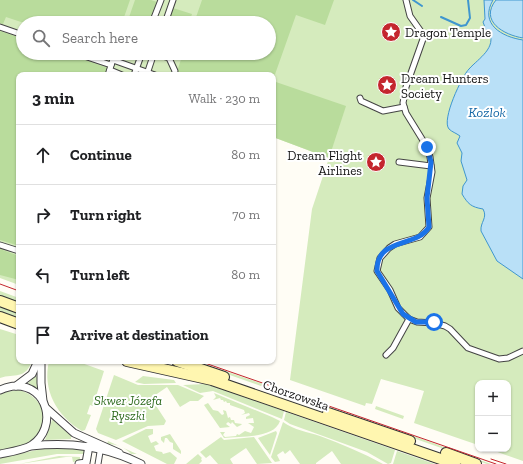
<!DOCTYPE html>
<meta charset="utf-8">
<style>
:root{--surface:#fff;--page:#f2f2f2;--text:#202124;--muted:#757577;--line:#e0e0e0}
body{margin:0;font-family:"Zilla Slab",serif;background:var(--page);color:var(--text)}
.controls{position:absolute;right:12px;bottom:12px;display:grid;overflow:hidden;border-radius:8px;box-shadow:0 1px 3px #0004}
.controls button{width:36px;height:36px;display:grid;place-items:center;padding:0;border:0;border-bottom:1px solid var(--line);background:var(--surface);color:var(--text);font:20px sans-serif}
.stop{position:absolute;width:12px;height:12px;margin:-9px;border:3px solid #1a73e8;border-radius:50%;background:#fff}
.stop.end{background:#1a73e8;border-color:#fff;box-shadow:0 1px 4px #0008}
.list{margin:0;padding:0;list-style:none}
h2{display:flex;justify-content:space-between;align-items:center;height:52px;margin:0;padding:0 16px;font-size:17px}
h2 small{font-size:13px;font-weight:400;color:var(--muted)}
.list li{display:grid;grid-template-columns:26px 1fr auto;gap:12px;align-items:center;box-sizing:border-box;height:60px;padding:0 16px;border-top:1px solid var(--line)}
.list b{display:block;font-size:15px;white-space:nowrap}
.list em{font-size:13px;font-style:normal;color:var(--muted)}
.icon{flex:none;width:22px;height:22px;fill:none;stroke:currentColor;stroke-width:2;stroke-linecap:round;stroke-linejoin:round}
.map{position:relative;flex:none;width:523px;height:464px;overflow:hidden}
.search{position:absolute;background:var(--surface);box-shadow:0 1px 3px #0004;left:16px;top:16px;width:260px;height:44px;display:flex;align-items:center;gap:10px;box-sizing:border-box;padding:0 14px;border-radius:22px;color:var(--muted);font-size:15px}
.panel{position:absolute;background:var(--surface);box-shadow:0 1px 3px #0004;left:16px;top:72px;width:260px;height:292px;border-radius:8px}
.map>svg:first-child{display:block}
.green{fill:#d5ebbd;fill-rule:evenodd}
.forest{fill:#b9dc9c}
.water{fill:#b9e0f7;stroke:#3f96cf}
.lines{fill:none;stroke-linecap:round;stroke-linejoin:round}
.stream{stroke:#3f96cf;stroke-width:2}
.pedestrian-casing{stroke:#444;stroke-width:7}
.minor-casing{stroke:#444;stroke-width:9}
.secondary-casing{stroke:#333;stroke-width:12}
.pedestrian{stroke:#fff;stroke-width:5}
.minor{stroke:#fff;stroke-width:7}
.secondary{stroke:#fff6b0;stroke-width:10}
.tram{stroke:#c4262e;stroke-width:1}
.route{stroke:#1a73e8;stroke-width:5}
.labels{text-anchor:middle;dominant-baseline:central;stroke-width:4;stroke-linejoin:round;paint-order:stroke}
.poi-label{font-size:13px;fill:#111;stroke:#fff;text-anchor:start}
.street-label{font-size:13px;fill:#111;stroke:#fff}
.park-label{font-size:13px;font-style:italic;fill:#2f6b1f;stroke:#fff}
.water-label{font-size:14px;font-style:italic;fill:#1768a6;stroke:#fff}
</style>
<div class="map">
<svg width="523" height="464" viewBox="0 0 523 464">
<rect width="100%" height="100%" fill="#fffdf5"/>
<!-- green -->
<g class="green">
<path d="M0,0H523V461L489,449H508V383H478V445L414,423L424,391L381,379L372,404L366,403L365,406L290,380L312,209L329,158L273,137V75H19V285L0,278ZM23,23H269V53H23Z"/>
<path d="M0,291L19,298V303L0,297Z"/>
<path d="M0,305L19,312V319L0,313Z"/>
<path d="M0,329L19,335V361H32C25,380 15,373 0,378Z"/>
<path d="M49,361H76L104,371L93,406L90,405L87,414L91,415L85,430L82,431C57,416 42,390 49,361Z"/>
<path d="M190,361H195L266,385L261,386Z"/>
<path d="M114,375L138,385H178L204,396L198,401H190L180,407L167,387L151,398L166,421L164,425L148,426L116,440L98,433L96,429Z"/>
<path d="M35,376L37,377V389L28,383Z"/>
<path d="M143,376L174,380L176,383L144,384L135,382Z"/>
<path d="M206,384L284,411L282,419L213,391L200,393L183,385Z"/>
<path d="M18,390C42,394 55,425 33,440C24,447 10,448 0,451V393Z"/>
<path d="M214,393L272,417L280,421C274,439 240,436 224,438L220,432H225L223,435L225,437L236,436L237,434L239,435L245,431L251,433L254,427L248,423H254L253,418L246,419V417L250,415L249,413L241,415L245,413L244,410L230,405V403H227L226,401L224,402L223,400H221L220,398L213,400L216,397Z"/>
<path d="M208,403L213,410L218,411L222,415L224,414L223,410L226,411L228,418L230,417L231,420H234L235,423L242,424L241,425L237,427L232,422L231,424L228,422L226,424L230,427L220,428L204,405Z"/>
<path d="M376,406L404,416L403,419L375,409Z"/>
<path d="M286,412L395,450L391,463L388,464L367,452L290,424L284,420Z"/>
<path d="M52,420H53L71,436V439L45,440Z"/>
<path d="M283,422C294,430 308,432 320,436C342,444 363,453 383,464H341L332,451L316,463V464H300L290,450L285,454L283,451L277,455L280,461L275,462L271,457Z"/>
<path d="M146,429H153V434L148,436L151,443L156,441L159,444L154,446L156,451L162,452L163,454L170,452L177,458L174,464H167L122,441Z"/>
<path d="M276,431L277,433L270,455L258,438Z"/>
<path d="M170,434L181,451V454L173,449V443L170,442L167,438H165L164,443L161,440V437Z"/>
<path d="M411,435L491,464H487L410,437Z"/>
<path d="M221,437L224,440L254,437L272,463L257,464L246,448L230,459L233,464H218L210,455L206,458L200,452Z"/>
<path d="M108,441L159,464L137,454H131C125,447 116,444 107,444Z"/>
<path d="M46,448H83L85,450L84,454H57L0,464V458Z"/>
<path d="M397,451L435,464H393Z"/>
<path d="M198,454L202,458L201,459L202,461L199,464H186Z"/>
<path d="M59,456L80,457V461L73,462L72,457H66L19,464Z"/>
</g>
<!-- forest -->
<g class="forest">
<path d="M0,0H130L122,23H24L6,17L3,24L0,23Z"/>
<path d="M135,0H151L157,2L150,23H127Z"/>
<path d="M202,0H334L325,25L296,15L273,80V75H176L183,53H269V23H194Z"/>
<path d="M173,8L192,14L189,23H168Z"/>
<path d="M0,31L23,39V53H64L108,68L105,75H19V246L0,240Z"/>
<path d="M87,53H112L110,61Z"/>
<path d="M273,81L346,106L329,158L273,137Z"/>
<path d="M0,249L19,256V280L0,275Z"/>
</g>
<!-- water -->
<g class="water">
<path d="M484,0H493C479,24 502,37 523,40V279L497,261L481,231C480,222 488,218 483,209C471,207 468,204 462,194L463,186L467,180L461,161L462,153L457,143L460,136C456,133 452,132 449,129C441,120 462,76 469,69C479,58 497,48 489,31L486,30L483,22L485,19Z"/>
<path d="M496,0H523V38C504,35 479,21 496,0Z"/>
</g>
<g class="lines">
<!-- stream -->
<g class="stream">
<path d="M413,0L422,6"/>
<path d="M441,17L461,26L466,25L470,18L468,0"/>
</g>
<!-- pedestrian casing -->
<g class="pedestrian-casing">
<g id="pedestrian">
<path d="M406,0L410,16L422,33L423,39L406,87L403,103L406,113L427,147L430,157L432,172L427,198L429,227L420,237L395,244L389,248L380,258L377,271L390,290L398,308L409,319L417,322L434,323L445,326L450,329L468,348L499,359L508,358L523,351"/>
<path d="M152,23L161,0"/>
<path d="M165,23L173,0"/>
<path d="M0,27L23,35"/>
<path d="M75,53L111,65"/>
<path d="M152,53L169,58L175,71L174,75"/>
<path d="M113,60L155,75"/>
<path d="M110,70L122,75"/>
<path d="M147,74L154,53"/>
<path d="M108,75L115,53"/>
<path d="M134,75L142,53"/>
<path d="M360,98L361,101L383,111L404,107"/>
<path d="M399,162L431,166"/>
<path d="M0,245L19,251"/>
<path d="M386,355L393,348L409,319"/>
<path d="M98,464L100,452"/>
</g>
</g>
<!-- minor casing -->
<g class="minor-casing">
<g id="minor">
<path d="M41,361V383L43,401"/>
<path d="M16,386L32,374L38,361"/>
<path d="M0,390C5,388 10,386 15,386C48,385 58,427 32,445C24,450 10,452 0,454"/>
<path d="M46,408L74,433L119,453"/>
<path d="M31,446C71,442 105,446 141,464"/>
<path d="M79,464L86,463L89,446"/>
</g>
</g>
<!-- secondary casing -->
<g class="secondary-casing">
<g id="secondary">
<path d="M0,301L19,308"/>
<path d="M0,317L19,324"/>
<path d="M127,361L212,380L455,464"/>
<path d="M177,361L224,377"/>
<path d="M328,413L410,441"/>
<path d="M446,453L476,464"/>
</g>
</g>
<!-- pedestrian -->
<use href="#pedestrian" class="pedestrian"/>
<!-- minor -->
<use href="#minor" class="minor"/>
<!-- secondary -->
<use href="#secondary" class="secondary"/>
<!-- tram -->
<g class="tram">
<path d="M0,284L19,291"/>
<path d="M199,361L496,464"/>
<path d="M491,459L506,464"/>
</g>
</g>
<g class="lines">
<!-- route -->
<path class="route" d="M427,147L431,162L427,198L429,227C417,248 376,237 377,271L403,314L416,322H434"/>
</g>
<!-- icons -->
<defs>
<g id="sight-disc" transform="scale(1)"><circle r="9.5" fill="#c4262e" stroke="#fff"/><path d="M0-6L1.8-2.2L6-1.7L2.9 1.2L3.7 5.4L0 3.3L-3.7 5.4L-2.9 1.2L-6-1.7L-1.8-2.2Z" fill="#fff"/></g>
</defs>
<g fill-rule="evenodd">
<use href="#sight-disc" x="391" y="32"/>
<use href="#sight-disc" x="387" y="85"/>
<use href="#sight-disc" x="376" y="162"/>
</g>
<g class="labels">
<!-- poi labels -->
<g class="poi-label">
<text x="405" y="32">Dragon Temple</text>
<text x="401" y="78">Dream Hunters<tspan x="401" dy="15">Society</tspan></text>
<text x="362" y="155" text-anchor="end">Dream Flight<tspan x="362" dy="15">Airlines</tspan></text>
</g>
<!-- street labels -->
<g class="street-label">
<text transform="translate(296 395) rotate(19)">Chorzowska</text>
</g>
<!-- park labels -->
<g class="park-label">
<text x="128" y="400">Skwer Józefa<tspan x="128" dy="15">Ryszki</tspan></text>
</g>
<!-- water labels -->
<g class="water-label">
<text x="487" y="112">Koźlok</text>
</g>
</g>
</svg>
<div class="controls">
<button>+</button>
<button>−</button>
</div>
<div class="stop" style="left:434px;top:322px"></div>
<div class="stop end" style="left:427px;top:147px"></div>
<div class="search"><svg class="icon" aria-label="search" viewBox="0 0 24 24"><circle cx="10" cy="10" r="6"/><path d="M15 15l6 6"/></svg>Search here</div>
<section class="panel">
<h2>3 min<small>Walk · 230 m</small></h2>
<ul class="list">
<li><svg class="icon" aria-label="ahead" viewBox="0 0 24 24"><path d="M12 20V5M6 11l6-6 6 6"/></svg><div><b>Continue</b></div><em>80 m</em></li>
<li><svg class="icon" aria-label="right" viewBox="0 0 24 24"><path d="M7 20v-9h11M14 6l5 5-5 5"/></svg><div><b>Turn right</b></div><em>70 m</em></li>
<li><svg class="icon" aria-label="left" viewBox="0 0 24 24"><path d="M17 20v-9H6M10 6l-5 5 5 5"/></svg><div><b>Turn left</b></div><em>80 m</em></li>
<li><svg class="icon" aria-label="arrive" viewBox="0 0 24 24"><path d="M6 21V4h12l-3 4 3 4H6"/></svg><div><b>Arrive at destination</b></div></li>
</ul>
</section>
</div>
